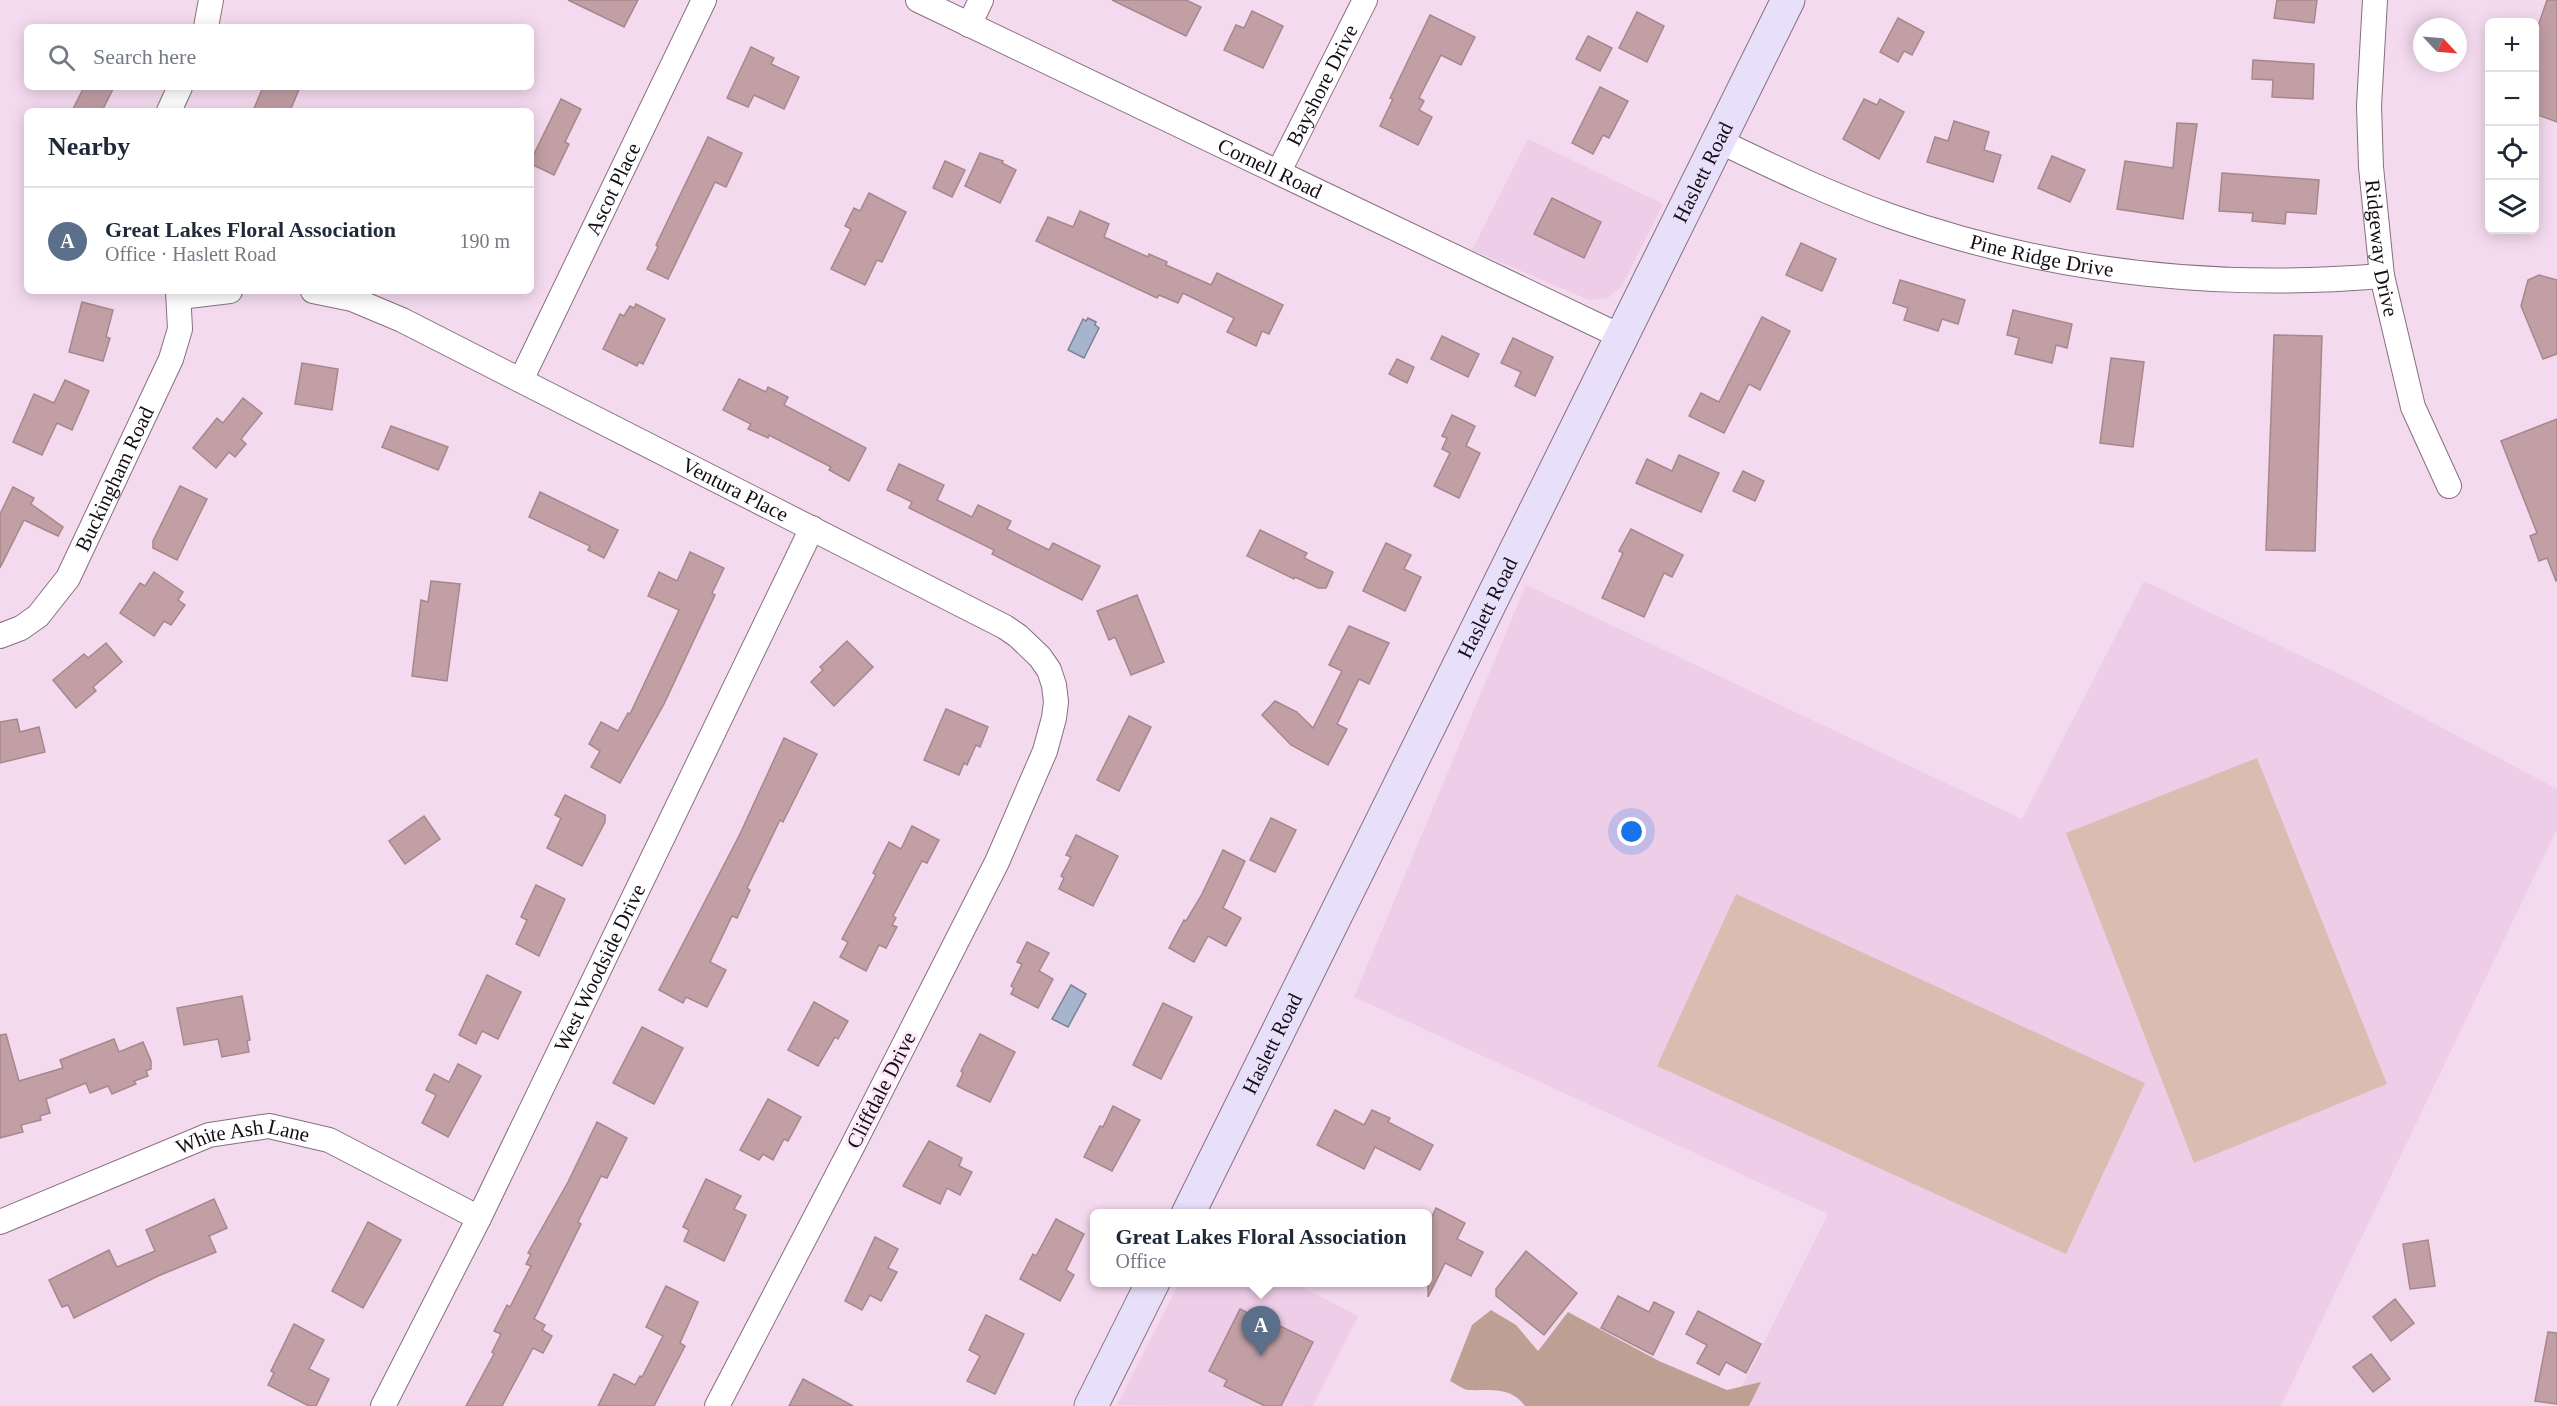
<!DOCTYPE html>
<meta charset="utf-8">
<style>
:root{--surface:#fff;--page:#f2f2f3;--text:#1f2937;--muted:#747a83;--line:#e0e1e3;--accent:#248131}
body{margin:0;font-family:"Times New Roman",serif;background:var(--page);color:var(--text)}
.controls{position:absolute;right:18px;top:18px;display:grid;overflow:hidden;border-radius:9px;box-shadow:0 3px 15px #0003}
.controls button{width:54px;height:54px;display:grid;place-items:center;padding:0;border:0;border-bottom:2px solid var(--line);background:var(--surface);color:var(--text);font:30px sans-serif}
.compass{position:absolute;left:2413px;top:18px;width:54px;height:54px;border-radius:50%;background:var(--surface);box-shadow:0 3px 15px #0003;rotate:116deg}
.you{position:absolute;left:1632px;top:832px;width:21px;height:21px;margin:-15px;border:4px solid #fff;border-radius:50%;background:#1a73e8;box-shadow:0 0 0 9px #1a73e833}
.badge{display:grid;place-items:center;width:39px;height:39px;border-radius:50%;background:var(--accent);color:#fff;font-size:20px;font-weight:700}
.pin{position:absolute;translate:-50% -50px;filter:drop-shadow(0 2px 3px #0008)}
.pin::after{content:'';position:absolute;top:32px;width:21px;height:18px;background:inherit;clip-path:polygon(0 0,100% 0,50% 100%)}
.popup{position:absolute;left:1090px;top:1209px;width:342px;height:78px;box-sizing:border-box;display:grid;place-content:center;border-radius:9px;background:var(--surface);filter:drop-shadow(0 2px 4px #0005);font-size:20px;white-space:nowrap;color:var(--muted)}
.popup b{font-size:22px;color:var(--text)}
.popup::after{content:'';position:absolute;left:50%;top:100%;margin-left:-12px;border:12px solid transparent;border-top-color:var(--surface)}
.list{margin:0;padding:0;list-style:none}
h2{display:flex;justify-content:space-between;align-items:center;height:78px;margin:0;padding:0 24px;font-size:26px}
h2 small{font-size:20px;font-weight:400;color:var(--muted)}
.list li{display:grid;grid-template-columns:39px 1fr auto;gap:18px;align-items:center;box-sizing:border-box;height:108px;padding:0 24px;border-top:2px solid var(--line)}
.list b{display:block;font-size:22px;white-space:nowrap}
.list p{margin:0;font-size:20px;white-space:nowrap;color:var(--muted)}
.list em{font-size:20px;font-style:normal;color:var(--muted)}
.icon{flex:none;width:33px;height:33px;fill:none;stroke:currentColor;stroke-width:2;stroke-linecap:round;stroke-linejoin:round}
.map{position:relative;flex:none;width:2557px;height:1406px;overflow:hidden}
.search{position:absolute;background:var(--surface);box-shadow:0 3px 15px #0003;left:24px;top:24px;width:510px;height:66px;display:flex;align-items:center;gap:15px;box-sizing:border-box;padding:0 21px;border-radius:9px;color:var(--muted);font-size:22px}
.panel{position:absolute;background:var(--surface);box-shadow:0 3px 15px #0003;left:24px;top:108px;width:510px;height:186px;border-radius:9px}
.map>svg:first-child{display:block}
.built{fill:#eecde8}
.green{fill:#dabcb1}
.forest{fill:#be9f93}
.water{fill:#a6b4ce;stroke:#7a8296;stroke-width:1.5}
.building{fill:#c19fa5;stroke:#a7878c;stroke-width:1.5}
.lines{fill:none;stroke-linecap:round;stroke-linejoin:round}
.street-casing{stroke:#876f82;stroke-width:26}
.secondary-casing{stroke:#876f82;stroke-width:35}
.street{stroke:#fff;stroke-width:24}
.secondary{stroke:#e8e0fa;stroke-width:33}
.labels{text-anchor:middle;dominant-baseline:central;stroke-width:6;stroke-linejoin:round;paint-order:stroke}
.street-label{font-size:21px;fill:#150d14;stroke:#fee9fa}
</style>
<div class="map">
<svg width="2557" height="1406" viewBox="0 0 2557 1406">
<rect width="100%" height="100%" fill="#f4daef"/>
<!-- built -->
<g class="built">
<path d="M1528,139L1663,204L1622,286L1608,298L1589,300L1472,250Z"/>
<path d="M2144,581L2358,683L2557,789V829L2281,1406H1732L1828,1214L1354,997L1526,585L2022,819Z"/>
<path d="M1179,1283H1294L1358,1316L1313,1406L1117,1405Z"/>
</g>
<!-- green -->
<g class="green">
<path d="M2257,758L2387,1084L2194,1163L2066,833Z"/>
<path d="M1736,894L2145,1083L2066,1254L1657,1066Z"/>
</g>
<!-- forest -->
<path class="forest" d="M1491,1310L1516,1325L1538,1351L1568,1312L1659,1361L1727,1390L1761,1382L1749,1406H1525C1510,1386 1490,1391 1468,1390C1462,1389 1456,1384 1450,1381L1472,1325Z"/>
<!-- water -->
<g class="water">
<path d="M1088,318L1096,322L1095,325L1099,328L1084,358L1068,350L1083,319L1086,321Z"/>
<path d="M1071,985L1086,994L1068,1027L1052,1019Z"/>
</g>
<!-- building -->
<g class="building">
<path d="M568,0H638L624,27Z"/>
<path d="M1112,0H1186L1201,7L1186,36Z"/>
<path d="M2277,0H2317L2314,23L2274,18Z"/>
<path d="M2547,0H2557V122L2535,114V35Z"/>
<path d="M1252,11L1283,26L1263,68L1224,50L1236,25L1244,28Z"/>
<path d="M1637,12L1664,26L1647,62L1619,48Z"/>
<path d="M1430,15L1475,37L1461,65L1441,55L1419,98L1424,101L1419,110L1432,117L1418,145L1380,126L1393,99L1390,98Z"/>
<path d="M1898,18L1924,32L1912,55L1904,51L1898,62L1880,52Z"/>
<path d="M1588,36L1612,48L1600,71L1576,59Z"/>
<path d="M751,47L774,58L771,64L799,77L784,109L754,95L748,107L727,98Z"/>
<path d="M2253,60L2314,64L2313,99L2272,97L2273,80L2252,79Z"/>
<path d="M84,87H114L102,111H72Z"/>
<path d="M263,87H300L290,111H253Z"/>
<path d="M1600,87L1628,101L1609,138L1603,135L1593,154L1572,143Z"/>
<path d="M561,99L581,109L565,142L569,144L554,175L531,164V160Z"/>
<path d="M1864,99L1877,105L1880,99L1904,112L1879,159L1843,139Z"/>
<path d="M1954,121L1989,132L1984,150L2001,155L1993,182L1927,162L1935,137L1948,141Z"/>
<path d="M2177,123L2197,124L2183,219L2117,209L2125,161L2173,168Z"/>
<path d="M708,137L742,153L726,187L715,182L668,279L647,269L658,247L656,245Z"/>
<path d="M980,153L1003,161L1002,163L1016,170L1000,203L965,186Z"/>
<path d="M2052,156L2085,170L2070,202L2038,188Z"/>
<path d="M945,161L965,170L952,197L933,188Z"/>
<path d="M2222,173L2319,180L2316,214L2286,212L2285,224L2252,221L2253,213L2219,211Z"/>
<path d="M869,193L906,212L882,262L877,260L865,285L831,269L851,229L845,226L854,208L860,211Z"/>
<path d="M1552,198L1601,222L1584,258L1534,234Z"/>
<path d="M1080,211L1109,224L1104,237L1148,257L1149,254L1167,262L1166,265L1211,285L1217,273L1283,305L1269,334L1262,331L1256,346L1227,332L1234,318L1183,293L1178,303L1159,295L1157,298L1036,241L1048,217L1073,227Z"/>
<path d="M1801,243L1836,259L1822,291L1786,275Z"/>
<path d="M2539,275L2557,280V354L2543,359L2521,306L2528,280Z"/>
<path d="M1900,280L1965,300L1958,324L1942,319L1938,331L1904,320L1908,308L1893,303Z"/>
<path d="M82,302L113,310L106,337L110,338L103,361L69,352Z"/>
<path d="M636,304L665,319L643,364L639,362L637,366L603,349L620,314L624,316L630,306L634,308Z"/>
<path d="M2013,310L2072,324L2067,348L2056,345L2052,363L2015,354L2019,338L2007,335Z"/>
<path d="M1762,317L1790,331L1760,390L1749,384L1724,433L1689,416L1701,393L1719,402Z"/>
<path d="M2274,335L2322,336L2315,551L2266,550Z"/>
<path d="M1442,336L1479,354L1468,377L1431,359Z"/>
<path d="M1513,338L1553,357L1535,396L1515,386L1521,372L1501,363Z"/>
<path d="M2111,358L2144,362L2133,447L2100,443Z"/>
<path d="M1397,359L1414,367L1407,383L1389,374Z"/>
<path d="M302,363L338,369L332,410L295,404Z"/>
<path d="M739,379L766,392L768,387L788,397L784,405L866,448L849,481L829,470L831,467L769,435L768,438L748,429L751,424L723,410Z"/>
<path d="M65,380L89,391L72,430L57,423L42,455L13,442L34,394L54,403Z"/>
<path d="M243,398L262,413L241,439L246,444L235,457L229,452L216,468L193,448L217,418L223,423Z"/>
<path d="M1452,415L1475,426L1466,446L1480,453L1459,498L1434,486L1450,453L1442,449L1447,438L1442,436Z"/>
<path d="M2557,419V580L2556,581L2547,558L2539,561L2530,536L2537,533L2501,441Z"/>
<path d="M391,426L448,447L438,470L382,447Z"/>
<path d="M1679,455L1719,473L1701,512L1636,483L1647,459L1672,471Z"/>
<path d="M899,464L944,485L937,500L972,517L978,505L1011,521L1007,529L1049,550L1053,543L1100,566L1082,600L992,554L994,550L909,508L912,502L887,490Z"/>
<path d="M1743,471L1764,481L1755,501L1733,491Z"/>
<path d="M180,486L207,499L177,560L153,548V541Z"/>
<path d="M13,487L34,498L31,504L63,527L58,536L24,520L0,568V514Z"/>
<path d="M540,492L618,530L604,558L588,550L590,546L529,517Z"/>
<path d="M1631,529L1683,555L1672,577L1664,573L1644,617L1602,598L1623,553L1619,551Z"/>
<path d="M1260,530L1307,553L1304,558L1333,572L1326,588H1318L1295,577L1294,579L1247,556Z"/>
<path d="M1386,543L1411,555L1404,569L1421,577L1405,611L1363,591Z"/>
<path d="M690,552L724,568L712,593L715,595L664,704L620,783L591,767L600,751L589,744L601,722L618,731L628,713L630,714L679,610L648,596L659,572L677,581Z"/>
<path d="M154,572L183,592L178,600L185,605L171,625L164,621L154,636L120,613L140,583L145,586Z"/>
<path d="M431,581L460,584L447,681L412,676L421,600L428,602Z"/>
<path d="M1137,595L1164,662L1131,675L1115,637L1109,640L1097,611Z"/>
<path d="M1349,626L1389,643L1369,684L1359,679L1337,724L1347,729L1328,765L1291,745L1262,715L1275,701L1297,712L1313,728L1342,671L1329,665Z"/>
<path d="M847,641L873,667L834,706L811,682L823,670L820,667Z"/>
<path d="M106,643L122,662L93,687L96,691L76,708L53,680L84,654L88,658Z"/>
<path d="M946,709L988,727L980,747L976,745L967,765L964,763L959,775L924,760Z"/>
<path d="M1129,716L1151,727L1119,791L1097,780Z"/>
<path d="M17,719L20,732L39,727L45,752L0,763V722Z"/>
<path d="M784,738L817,754L783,822L780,820L747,888L750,890L737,918L732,916L710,962L726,970L707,1007L686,997L683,1003L659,990L740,834Z"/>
<path d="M565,795L605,815V822L582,866L547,848L561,818L555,815Z"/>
<path d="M424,816L440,839L405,864L389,841Z"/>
<path d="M1271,818L1296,830L1275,872L1250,860Z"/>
<path d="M912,826L939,840L927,863L922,861L893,916L896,918L892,925L897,927L886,948L879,945L866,971L840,957L848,942L842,939L876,875L873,873L889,842L901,849Z"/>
<path d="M1076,835L1118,856L1093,906L1059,889L1064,878L1061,876L1071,857L1066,855Z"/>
<path d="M1223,850L1245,861L1223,908L1241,918L1226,946L1208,936L1194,962L1169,948L1184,920L1186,921L1201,896Z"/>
<path d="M536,885L565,899L539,956L516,944L527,920L521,917Z"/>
<path d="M1027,942L1049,953L1039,971L1053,979L1038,1008L1011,994L1014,988L1011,986L1022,964L1017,962Z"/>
<path d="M487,975L521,992L498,1039L482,1031L476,1044L459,1035Z"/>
<path d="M242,996L250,1040L247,1041L249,1052L222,1057L218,1039L184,1045L177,1008Z"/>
<path d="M814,1002L848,1021L838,1039L835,1037L818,1066L788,1050Z"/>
<path d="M1163,1003L1192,1017L1161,1079L1133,1065Z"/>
<path d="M642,1027L683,1048L654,1104L613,1083Z"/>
<path d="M6,1034L19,1081L63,1068L60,1060L114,1039L119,1052L143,1042L151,1061V1069L146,1071L148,1076L134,1081L136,1084L112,1094L108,1086L90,1093L86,1083L46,1099L50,1113L40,1116L41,1120L21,1125L23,1132L0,1138V1035Z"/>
<path d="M980,1034L1015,1052L990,1102L957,1086L963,1073L961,1071Z"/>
<path d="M458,1064L481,1076L448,1137L422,1123L436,1095L426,1090L434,1074L449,1082Z"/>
<path d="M768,1099L801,1117L788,1141L784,1139L773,1160L763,1154L759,1160L740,1150Z"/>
<path d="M1113,1106L1140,1120L1112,1171L1084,1157L1100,1126L1103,1127Z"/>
<path d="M1335,1110L1364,1125L1372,1110L1390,1118L1388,1122L1433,1145L1420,1170L1375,1147L1364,1169L1317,1145Z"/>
<path d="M597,1122L627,1138L607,1178L601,1176L578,1222L581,1224L534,1319L545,1325L542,1330L552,1336L543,1353L533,1348L502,1406H466L494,1354L492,1352L501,1334L494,1331L507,1305L510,1307L531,1266L526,1264L531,1254L528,1253L568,1182Z"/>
<path d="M929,1141L962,1158L959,1166L972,1172L960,1195L947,1188L940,1204L903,1186Z"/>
<path d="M706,1179L741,1196L734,1209L746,1215L724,1261L684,1241L689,1230L683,1227Z"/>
<path d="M214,1199L227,1228L209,1236L216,1252L158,1276L74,1318L68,1305L62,1307L49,1280L109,1250L117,1267L155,1251L146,1230Z"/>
<path d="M1436,1208L1465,1223L1457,1239L1483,1252L1471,1276L1445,1263L1428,1297V1225Z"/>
<path d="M1056,1219L1084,1234L1066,1270L1074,1275L1060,1301L1020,1279L1033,1254L1036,1256Z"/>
<path d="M368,1222L401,1240L363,1308L332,1291Z"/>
<path d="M875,1237L898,1249L888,1268L897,1272L881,1301L870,1295L862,1310L845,1301Z"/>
<path d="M2428,1240L2435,1286L2410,1289L2403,1244Z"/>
<path d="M1526,1251L1577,1293L1544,1335L1496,1296V1289Z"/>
<path d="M666,1286L698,1302L680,1343L685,1346L654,1406H598L614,1374L635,1385L640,1376L642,1377L663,1336L646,1327Z"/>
<path d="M1618,1296L1649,1312L1654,1302L1674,1312L1653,1355L1601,1328Z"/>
<path d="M2395,1299L2414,1323L2391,1341L2373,1317Z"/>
<path d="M1240,1309L1267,1323L1268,1320L1313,1342L1281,1406H1265L1224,1386L1227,1380L1209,1371Z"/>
<path d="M1698,1311L1761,1344L1746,1373L1726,1362L1719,1375L1697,1363L1707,1345L1686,1334Z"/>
<path d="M986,1315L1024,1334L995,1394L967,1381L980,1356L969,1350Z"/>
<path d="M294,1324L324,1340L309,1369L329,1379L316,1406H309L268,1385L274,1373L271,1371Z"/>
<path d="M2548,1332L2557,1333V1404L2535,1401Z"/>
<path d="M2371,1354L2390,1379L2373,1392L2353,1367Z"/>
<path d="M803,1379L853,1406H789Z"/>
</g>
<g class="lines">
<!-- street casing -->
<g class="street-casing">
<g id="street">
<path id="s1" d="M918,0L1620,336"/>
<path id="s2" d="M2375,0L2369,106L2371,167L2382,276L2413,407L2449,486"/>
<path d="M969,25L981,0"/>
<path d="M206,27L211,0"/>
<path d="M169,111L180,87"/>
<path id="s3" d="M1719,141C1775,168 1831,195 1890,216C2049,272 2214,290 2382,276"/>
<path id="s4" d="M1279,171L1365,0"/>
<path id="s5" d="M313,291L352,299L402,320L1005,627L1018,636L1040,657L1049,670L1054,685L1056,702L1054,718L1045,751L997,862L851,1149L717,1406"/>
<path d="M180,297L230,291"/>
<path id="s6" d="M521,380L704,0"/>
<path id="s7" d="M0,636L21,628L38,616L68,578L171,359L180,329L178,291"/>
<path id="s8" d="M0,1222L209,1135L269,1126L329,1140L479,1218"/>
<path id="s9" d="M383,1406L479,1218L812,528"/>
</g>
</g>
<!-- secondary casing -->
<g class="secondary-casing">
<g id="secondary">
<path id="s10" d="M1188,1214L1788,0"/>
<path d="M1091,1406L1153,1282"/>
</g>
</g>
<!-- street -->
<use href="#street" class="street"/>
<!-- secondary -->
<use href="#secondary" class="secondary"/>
</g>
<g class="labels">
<!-- street labels -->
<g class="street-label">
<text stroke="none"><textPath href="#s4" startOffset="96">Bayshore Drive</textPath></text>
<text stroke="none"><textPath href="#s1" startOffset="390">Cornell Road</textPath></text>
<text stroke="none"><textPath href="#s10" startOffset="1162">Haslett Road</textPath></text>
<text stroke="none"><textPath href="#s6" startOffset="212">Ascot Place</textPath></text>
<text stroke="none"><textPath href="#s2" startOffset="249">Ridgeway Drive</textPath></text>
<text stroke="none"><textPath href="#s3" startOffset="344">Pine Ridge Drive</textPath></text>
<text stroke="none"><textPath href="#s7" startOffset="201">Buckingham Road</textPath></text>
<text stroke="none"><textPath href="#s5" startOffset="468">Ventura Place</textPath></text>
<text stroke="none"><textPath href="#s10" startOffset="676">Haslett Road</textPath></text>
<text stroke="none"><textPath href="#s9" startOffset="489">West Woodside Drive</textPath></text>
<text stroke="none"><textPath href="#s10" startOffset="190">Haslett Road</textPath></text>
<text transform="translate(881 1090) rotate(-63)">Cliffdale Drive</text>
<text stroke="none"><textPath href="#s8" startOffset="260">White Ash Lane</textPath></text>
</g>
</g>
</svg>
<div class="controls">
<button>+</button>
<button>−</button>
<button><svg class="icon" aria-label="locate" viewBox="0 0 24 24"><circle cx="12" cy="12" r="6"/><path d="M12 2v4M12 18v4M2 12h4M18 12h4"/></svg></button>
<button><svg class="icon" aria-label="layers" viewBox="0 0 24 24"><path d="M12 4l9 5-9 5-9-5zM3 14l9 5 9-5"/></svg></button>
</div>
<svg class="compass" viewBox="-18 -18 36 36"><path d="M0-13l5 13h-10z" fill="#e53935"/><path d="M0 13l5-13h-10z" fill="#747a83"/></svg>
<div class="you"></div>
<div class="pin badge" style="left:1261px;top:1356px;background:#5c6f8a">A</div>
<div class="popup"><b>Great Lakes Floral Association</b>Office</div>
<div class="search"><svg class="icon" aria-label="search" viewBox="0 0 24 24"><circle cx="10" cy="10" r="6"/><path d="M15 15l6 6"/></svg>Search here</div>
<section class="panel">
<h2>Nearby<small></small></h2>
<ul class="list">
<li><span class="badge" style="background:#5c6f8a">A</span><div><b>Great Lakes Floral Association</b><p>Office · Haslett Road</p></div><em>190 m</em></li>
</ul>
</section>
</div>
